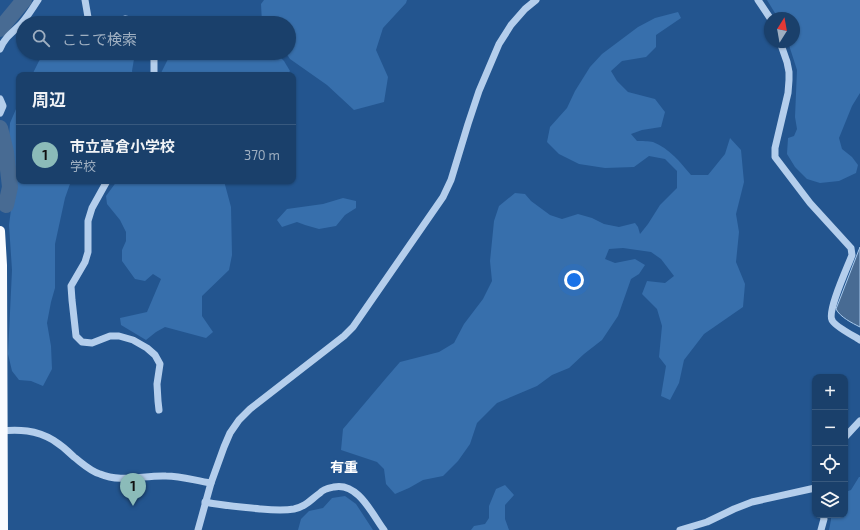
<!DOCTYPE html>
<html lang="ja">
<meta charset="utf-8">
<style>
:root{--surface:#1a406b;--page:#274b73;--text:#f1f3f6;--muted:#9fafc1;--line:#38597e;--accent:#8bbbb9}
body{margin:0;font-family:"Exo 2","Noto Sans JP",sans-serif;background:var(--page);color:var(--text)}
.controls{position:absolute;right:12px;bottom:12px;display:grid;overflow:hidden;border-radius:8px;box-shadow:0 1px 3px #0004}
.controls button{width:36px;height:36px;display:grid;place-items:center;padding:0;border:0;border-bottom:1px solid var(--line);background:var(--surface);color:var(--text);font:20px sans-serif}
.compass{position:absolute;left:764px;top:12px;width:36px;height:36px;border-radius:50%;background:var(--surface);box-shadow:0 1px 3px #0004;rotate:11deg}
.you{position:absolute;left:574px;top:280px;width:14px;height:14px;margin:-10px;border:3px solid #fff;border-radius:50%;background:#1a73e8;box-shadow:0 0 0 6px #1a73e833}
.badge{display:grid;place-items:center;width:26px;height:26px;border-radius:50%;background:var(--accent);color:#111;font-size:13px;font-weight:700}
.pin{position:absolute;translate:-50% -33px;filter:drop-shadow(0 1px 2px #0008)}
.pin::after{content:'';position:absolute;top:21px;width:14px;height:12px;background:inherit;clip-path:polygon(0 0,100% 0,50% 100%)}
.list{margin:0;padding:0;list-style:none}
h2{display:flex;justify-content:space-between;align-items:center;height:52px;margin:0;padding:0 16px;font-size:17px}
h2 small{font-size:13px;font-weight:400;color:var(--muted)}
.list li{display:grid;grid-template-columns:26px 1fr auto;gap:12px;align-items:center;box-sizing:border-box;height:60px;padding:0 16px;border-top:1px solid var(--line)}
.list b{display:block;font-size:15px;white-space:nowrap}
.list p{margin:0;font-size:13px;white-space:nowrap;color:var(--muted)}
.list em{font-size:13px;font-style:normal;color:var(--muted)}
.icon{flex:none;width:22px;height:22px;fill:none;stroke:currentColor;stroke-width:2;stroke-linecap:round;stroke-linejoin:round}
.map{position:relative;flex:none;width:860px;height:530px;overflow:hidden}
.search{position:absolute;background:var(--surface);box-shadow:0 1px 3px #0004;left:16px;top:16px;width:280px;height:44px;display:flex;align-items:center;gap:10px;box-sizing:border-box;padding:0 14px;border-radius:22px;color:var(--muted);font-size:15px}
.panel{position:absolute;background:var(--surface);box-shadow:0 1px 3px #0004;left:16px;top:72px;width:280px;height:112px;border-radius:8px}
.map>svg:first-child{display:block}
.green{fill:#376fac}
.water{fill:#486b93;stroke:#a8caed}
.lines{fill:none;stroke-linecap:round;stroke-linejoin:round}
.river{stroke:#486b93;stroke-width:16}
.minor{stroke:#b4ceec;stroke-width:7}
.major{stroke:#f9fbff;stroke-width:10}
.labels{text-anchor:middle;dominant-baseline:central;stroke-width:3.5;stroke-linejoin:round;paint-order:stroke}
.neighbourhood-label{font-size:14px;font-weight:bold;fill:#fff;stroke:#23558f}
</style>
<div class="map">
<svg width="860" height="530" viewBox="0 0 860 530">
<rect width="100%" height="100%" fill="#23558f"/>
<!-- green -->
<g class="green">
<path d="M264,0H407L406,3L383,28L376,50L388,77L384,102L354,110L327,85L290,59L286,53H289V23H262L261,4Z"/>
<path d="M767,0H860V93L852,106L839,138L842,149L852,157L858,165L856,173L839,181L820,183L807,179L795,167L787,154L788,138L794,136L797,129L795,117L797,70L788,42H794V18H778Z"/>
<path d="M678,12L681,18L656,35V47L646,57L622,61L611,71L617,81L628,92L655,99L665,112L661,127L642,130L631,134L637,141C642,141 649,141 653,142C669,148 681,163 691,175H708L725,154L730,138L741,150L744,182L736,214L739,232L736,262L745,284L743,307L704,334L684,360L679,383L670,400L661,396L666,366L659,357L662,326L657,309L642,294L647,281L665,283L674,276L661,259L651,252L623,248L609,249L605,259L615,263L635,259L645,265L639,274L631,279L618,316L602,340L584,354L569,368L552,375L537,386L497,403L477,423L470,444L458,461L443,476L423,480L409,488L395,494L386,484L384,469L377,462L341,450L343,429L387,377L400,362L439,352L454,343L464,324L483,299L492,281L490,261L494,221L499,206L515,193L525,194L531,201L550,215L562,219L578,214L592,218L604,224L619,227L635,223L638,227L640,234L648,224L660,205L677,188V171L665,159L649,156L634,167L605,168L579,164L559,154L547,142L550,127L567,108L575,91L590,67L602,54L638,27L655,18Z"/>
<path d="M45,53H135L132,71L133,75H32L39,61Z"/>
<path d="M177,53H276L284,61L290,71L287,75H160L168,59Z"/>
<path d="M19,102V181H71L65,198L55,244V288L51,302L47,323L51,346L52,369L43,386L31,381L19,380L12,371L8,354L12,270L9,225L13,194L14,167L9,136L10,123Z"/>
<path d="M117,181H224L231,207L232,255L229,270L202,296V316L213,332L206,338L165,327L156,332L146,340L121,325L120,318L147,312L161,279L153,274L145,281L135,279L122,261V250L126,241V232L120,220L107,204L106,196Z"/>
<path d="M343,198L356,201V208L345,215L336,226L319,229L305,225L297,222L282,227L277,220L287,209L323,204Z"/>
<path d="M859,477H860V530H829L831,520V515H845V492L851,490Z"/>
<path d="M505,485L514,495L505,505V519L509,530H471L474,526L485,524L489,518V506L496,489Z"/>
<path d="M345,496L356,504L373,530H298L301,519L309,511L323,508L332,498Z"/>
</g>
<!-- water -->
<path class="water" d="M860,247V327C852,323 840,317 836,309Z"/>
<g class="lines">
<!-- river -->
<g class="river">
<path d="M0,29L24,0"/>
<path d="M0,128L6,152L10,187L6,205"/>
</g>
<!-- minor -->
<g class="minor">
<path d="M85,0L89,23"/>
<path d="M758,0L770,18"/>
<path d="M121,23L125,19L130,20L136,23"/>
<path d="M780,42L787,62L789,72V80L788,93L775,148V157L810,203L851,248L852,255C848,266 827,311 832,320C834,326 854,336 860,340"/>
<path d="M0,49C5,37 12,33 21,24C27,17 33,8 38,0"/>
<path d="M153,53L154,58V75"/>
<path d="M0,99L3,106L0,113"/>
<path d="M107,181L92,208L88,221V252L85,262L71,286L72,300L76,336L82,342L92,343L110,336H119L133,340L147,348L155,355L160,364L157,384L158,401L159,410"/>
<path d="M0,431C19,429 36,430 53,440C61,445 68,451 74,457C82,463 90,471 100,474C120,483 144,475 166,476C182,476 196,481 211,483"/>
<path d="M845,437L860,421"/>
<path d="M205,502C224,506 242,507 260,509C272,510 283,511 294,509C307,506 310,500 320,493C323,489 329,488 334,487C358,482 372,514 384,530"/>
<path d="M198,530L211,483L224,447L230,433L239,420L250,409L326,350L344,336L353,327L443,197L451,180L468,124L479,91L499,44L511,25L525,9L536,0"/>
<path d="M680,530L707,522L734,509L752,502L815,488"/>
<path d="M821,530L824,519L823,515"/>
</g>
<!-- major -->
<path class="major" d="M0,231L2,265L3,530"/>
</g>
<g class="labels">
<!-- neighbourhood labels -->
<g class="neighbourhood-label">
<text x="344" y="466">有重</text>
</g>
</g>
</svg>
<div class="controls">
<button>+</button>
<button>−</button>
<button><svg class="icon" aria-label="locate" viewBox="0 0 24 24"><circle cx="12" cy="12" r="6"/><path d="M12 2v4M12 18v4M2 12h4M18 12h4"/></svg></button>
<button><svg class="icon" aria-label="layers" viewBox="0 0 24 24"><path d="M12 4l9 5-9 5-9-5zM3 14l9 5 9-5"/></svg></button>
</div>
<svg class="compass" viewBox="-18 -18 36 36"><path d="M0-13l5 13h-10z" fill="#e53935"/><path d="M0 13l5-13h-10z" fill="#9fafc1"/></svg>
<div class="you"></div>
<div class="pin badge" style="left:133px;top:506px">1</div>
<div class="search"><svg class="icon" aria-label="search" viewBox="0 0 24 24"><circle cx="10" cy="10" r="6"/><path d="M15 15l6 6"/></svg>ここで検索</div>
<section class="panel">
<h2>周辺<small></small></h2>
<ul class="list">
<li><span class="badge">1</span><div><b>市立高倉小学校</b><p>学校</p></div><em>370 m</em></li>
</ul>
</section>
</div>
